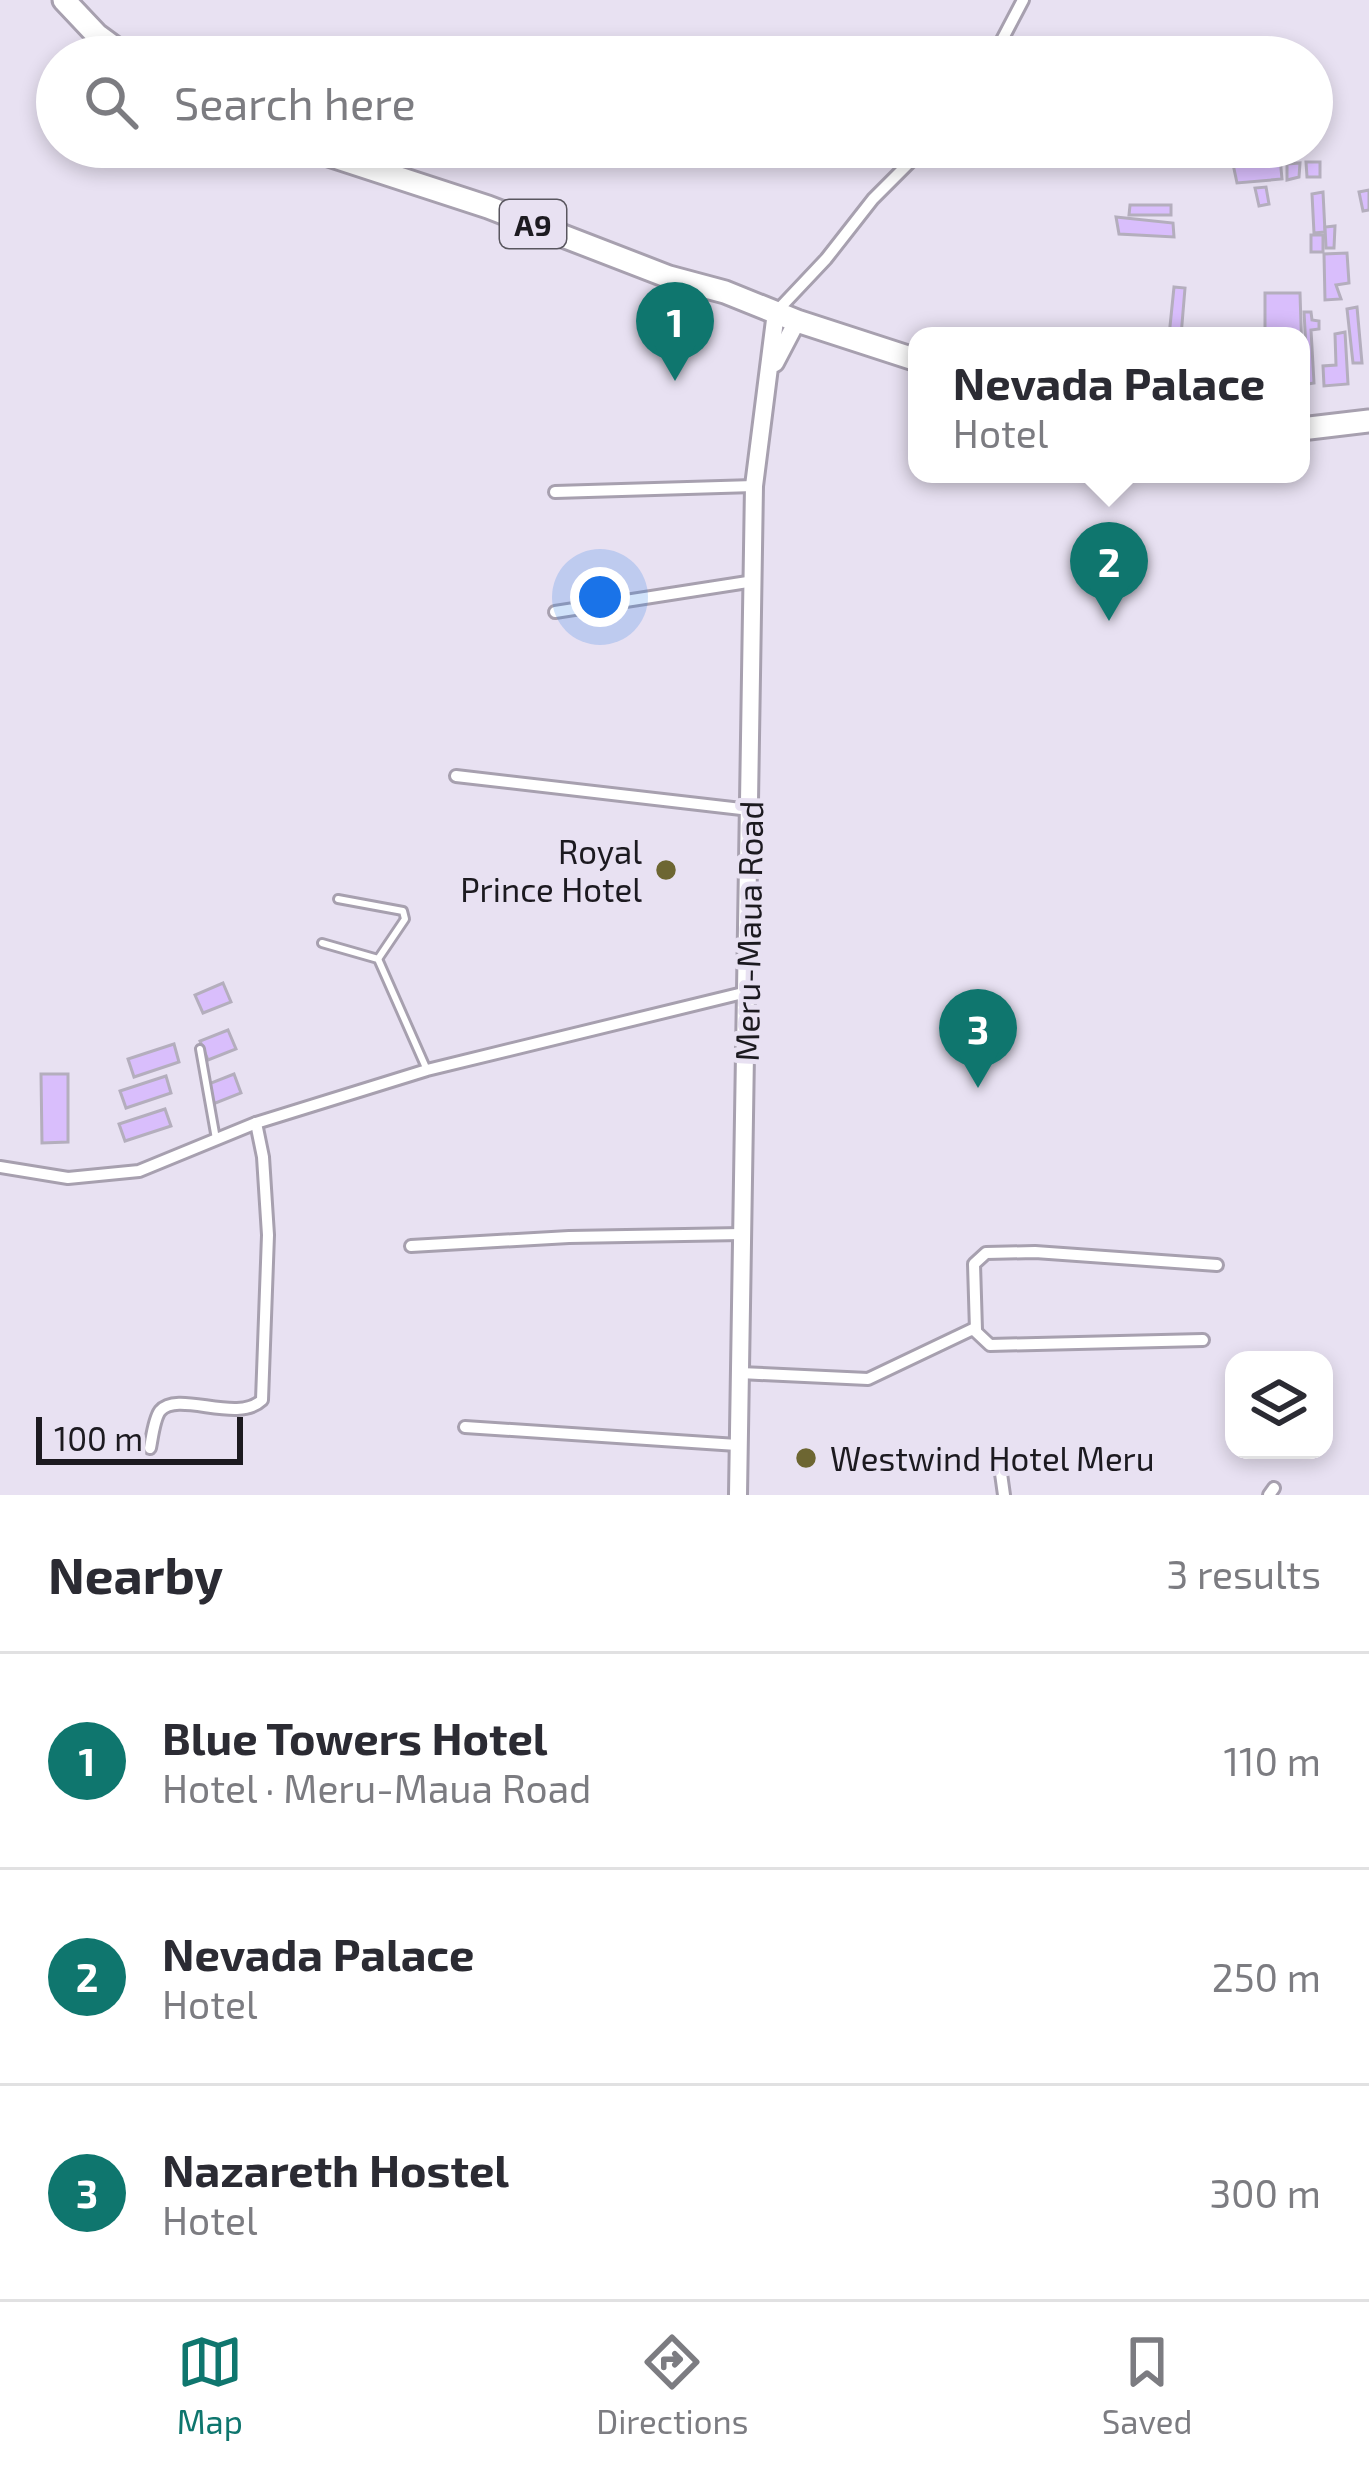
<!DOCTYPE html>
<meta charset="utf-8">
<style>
:root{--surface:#fff;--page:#f2f2f3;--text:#2b2b33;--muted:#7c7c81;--line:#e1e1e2;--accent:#0f766e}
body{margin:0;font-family:"Exo 2",sans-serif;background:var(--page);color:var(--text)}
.controls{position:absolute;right:36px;bottom:36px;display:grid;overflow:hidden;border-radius:24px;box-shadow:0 6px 18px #0003}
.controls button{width:108px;height:108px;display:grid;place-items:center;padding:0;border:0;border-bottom:3px solid var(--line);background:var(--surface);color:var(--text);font:60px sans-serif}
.scale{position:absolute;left:36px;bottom:30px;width:207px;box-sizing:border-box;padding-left:12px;border:6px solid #1c1a20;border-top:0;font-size:33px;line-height:42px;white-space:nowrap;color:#1c1a20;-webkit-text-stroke:9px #e8e1f2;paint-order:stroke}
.you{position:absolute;left:600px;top:597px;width:42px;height:42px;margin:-30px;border:9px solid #fff;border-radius:50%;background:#1a73e8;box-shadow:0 0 0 18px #1a73e833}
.badge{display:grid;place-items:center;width:78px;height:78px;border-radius:50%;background:var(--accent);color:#fff;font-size:39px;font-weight:700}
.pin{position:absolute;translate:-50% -99px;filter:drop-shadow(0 3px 6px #0008)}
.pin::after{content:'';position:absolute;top:63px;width:42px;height:36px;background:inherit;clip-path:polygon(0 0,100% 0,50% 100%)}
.popup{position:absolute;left:908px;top:327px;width:402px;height:156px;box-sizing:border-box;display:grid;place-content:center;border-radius:24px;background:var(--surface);filter:drop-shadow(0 3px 9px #0005);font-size:39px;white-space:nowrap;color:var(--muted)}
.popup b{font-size:45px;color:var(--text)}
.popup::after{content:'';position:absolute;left:50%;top:100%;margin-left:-24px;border:24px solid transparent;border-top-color:var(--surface)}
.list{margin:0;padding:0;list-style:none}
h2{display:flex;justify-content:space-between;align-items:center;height:156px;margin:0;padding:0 48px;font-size:51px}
h2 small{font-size:39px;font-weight:400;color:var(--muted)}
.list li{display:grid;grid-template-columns:78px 1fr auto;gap:36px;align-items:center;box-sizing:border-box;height:216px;padding:0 48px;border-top:3px solid var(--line)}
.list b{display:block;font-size:45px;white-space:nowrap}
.list p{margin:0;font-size:39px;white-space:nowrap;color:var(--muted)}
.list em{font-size:39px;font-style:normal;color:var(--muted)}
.icon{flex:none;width:66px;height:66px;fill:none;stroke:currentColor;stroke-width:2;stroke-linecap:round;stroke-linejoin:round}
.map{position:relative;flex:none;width:1369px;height:1495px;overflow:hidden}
.search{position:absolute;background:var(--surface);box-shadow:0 6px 18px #0003;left:36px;right:36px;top:36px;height:132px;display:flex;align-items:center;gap:30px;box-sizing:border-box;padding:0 42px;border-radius:66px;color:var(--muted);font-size:45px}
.sheet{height:804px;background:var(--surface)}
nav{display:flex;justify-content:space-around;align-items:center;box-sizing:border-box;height:168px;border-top:3px solid var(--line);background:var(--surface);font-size:33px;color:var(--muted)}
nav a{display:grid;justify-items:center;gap:6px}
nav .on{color:var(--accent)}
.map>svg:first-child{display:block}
.building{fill:#d9befc;stroke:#b4aebd;stroke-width:3}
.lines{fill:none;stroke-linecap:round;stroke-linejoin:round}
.lane-casing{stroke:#a7a0af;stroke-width:12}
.street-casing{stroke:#a7a0af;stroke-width:16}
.secondary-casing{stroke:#a7a0af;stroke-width:22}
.highway-casing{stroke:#a7a0af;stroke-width:27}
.lane{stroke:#fff;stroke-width:6}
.street{stroke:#fff;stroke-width:10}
.secondary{stroke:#fff;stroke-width:16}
.highway{stroke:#fff;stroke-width:21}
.poi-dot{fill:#6d6632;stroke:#e8e1f2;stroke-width:4.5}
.labels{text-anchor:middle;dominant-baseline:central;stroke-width:10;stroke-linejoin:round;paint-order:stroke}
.shield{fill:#e8e1f2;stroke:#59565f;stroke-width:3}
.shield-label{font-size:30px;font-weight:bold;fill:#1c1a20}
.poi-label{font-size:33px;fill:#1c1a20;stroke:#e8e1f2;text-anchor:end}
.street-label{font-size:33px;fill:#1c1a20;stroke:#e8e1f2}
</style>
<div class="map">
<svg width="1369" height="1495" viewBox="0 0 1369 1495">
<rect width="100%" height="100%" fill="#e8e1f2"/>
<!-- building -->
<g class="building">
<path d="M1233,147H1281V151L1236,156Z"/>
<path d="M1280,158L1282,179L1237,183L1233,164Z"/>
<path d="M1306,162H1320V177H1307Z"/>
<path d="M1300,163L1299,177L1287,180V164Z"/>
<path d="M1266,187L1269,204L1259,206L1255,188Z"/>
<path d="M1369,190V210L1363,211L1359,192Z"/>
<path d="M1323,192L1325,232L1314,233L1312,194Z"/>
<path d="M1130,205H1171V215H1129Z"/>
<path d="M1116,217L1173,223L1174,237L1119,234Z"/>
<path d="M1335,226L1334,248H1326L1325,227Z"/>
<rect x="1311" y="235" width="12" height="17"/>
<path d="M1347,253L1349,283L1336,285L1341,299L1325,300L1324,254Z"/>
<path d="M1174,287L1185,288L1181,336H1169Z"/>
<path d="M1265,293H1300L1303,387L1301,336H1265Z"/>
<path d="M1357,307L1362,363H1353L1347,309Z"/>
<path d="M1304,312H1311L1312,320L1319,321V329L1311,330L1314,383L1308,384Z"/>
<path d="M1345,332L1348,384L1324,386L1323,366L1336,365L1335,334Z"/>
<path d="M223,983L231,1002L203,1013L195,995Z"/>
<path d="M228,1030L236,1049L208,1060L200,1041Z"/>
<path d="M174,1044L179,1062L134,1077L128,1059Z"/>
<path d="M41,1074H68V1142L42,1143Z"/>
<path d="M234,1074L241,1093L213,1104L206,1085Z"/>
<path d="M166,1076L171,1093L126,1108L120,1091Z"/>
<path d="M165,1109L171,1126L125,1141L119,1124Z"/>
</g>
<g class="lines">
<!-- lane casing -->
<g class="lane-casing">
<g id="lane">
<path d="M338,899L403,911L405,919L378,959"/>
<path d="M322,943L378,959L427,1070"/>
<path d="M200,1049L216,1139"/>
</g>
</g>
<!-- street casing -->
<g class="street-casing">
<g id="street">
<path d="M993,57L1023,0"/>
<path d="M776,312L826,259L873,199L925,147"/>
<path d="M555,492L754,486"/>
<path d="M555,612L754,581"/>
<path d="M456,776L750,810"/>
<path d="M0,1167L68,1178L139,1171L256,1123L427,1070L747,992"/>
<path d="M411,1246L569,1237L742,1234"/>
<path d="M976,1330L974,1264L986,1253L1035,1252L1217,1265"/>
<path d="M740,1373L868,1379L973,1329L990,1345L1203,1340"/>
<path d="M465,1427L737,1445"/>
<path d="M150,1448C152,1438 154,1419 160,1411C178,1390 237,1424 262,1400L268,1235L263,1157L256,1123"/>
<path d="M999,1459L1004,1495"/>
<path d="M1269,1495L1274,1488"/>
</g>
</g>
<!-- secondary casing -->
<g class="secondary-casing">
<g id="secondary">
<path d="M775,363L797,321"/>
<path d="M738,1495L754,486L776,312"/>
</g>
</g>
<!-- highway casing -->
<g class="highway-casing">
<g id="highway">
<path d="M64,0L97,35L127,57"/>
<path d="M304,147L488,207L669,277L725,292L797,321L917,360"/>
<path d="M1301,429L1369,421"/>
</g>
</g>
<!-- lane -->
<use href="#lane" class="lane"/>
<!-- street -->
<use href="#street" class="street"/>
<!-- secondary -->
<use href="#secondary" class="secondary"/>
<!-- highway -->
<use href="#highway" class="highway"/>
</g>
<!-- markers -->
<g class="poi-dot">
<circle cx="666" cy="870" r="12"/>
<circle cx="806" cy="1458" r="12"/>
</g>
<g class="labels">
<!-- shield labels -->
<rect class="shield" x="500" y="200" width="66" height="48" rx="9"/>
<g class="shield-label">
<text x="533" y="224">A9</text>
</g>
<!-- poi labels -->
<g class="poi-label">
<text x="642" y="851">Royal<tspan x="642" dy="38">Prince Hotel</tspan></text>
<text x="830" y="1458" text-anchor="start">Westwind Hotel Meru</text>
</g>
<!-- street labels -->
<g class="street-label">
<text transform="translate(748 931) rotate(-89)">Meru-Maua Road</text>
</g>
</g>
</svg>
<div class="controls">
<button><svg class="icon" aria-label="layers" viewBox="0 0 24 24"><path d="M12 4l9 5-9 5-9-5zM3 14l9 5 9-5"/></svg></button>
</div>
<div class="scale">100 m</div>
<div class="you"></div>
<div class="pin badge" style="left:675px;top:381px">1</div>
<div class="pin badge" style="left:1109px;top:621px">2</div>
<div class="popup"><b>Nevada Palace</b>Hotel</div>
<div class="pin badge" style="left:978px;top:1088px">3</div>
<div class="search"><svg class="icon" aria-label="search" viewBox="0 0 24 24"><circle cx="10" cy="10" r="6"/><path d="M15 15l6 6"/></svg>Search here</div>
</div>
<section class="sheet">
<h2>Nearby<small>3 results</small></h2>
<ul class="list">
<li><span class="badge">1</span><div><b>Blue Towers Hotel</b><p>Hotel · Meru-Maua Road</p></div><em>110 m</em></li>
<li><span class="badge">2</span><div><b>Nevada Palace</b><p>Hotel</p></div><em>250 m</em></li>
<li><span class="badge">3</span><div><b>Nazareth Hostel</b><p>Hotel</p></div><em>300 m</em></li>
</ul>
</section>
<nav>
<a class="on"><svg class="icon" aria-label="map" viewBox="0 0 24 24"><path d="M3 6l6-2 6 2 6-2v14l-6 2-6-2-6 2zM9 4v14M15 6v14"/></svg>Map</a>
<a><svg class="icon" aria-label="directions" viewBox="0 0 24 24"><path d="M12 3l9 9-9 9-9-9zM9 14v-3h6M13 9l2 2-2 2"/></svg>Directions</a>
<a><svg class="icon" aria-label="saved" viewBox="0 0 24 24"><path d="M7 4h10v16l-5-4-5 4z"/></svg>Saved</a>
</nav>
